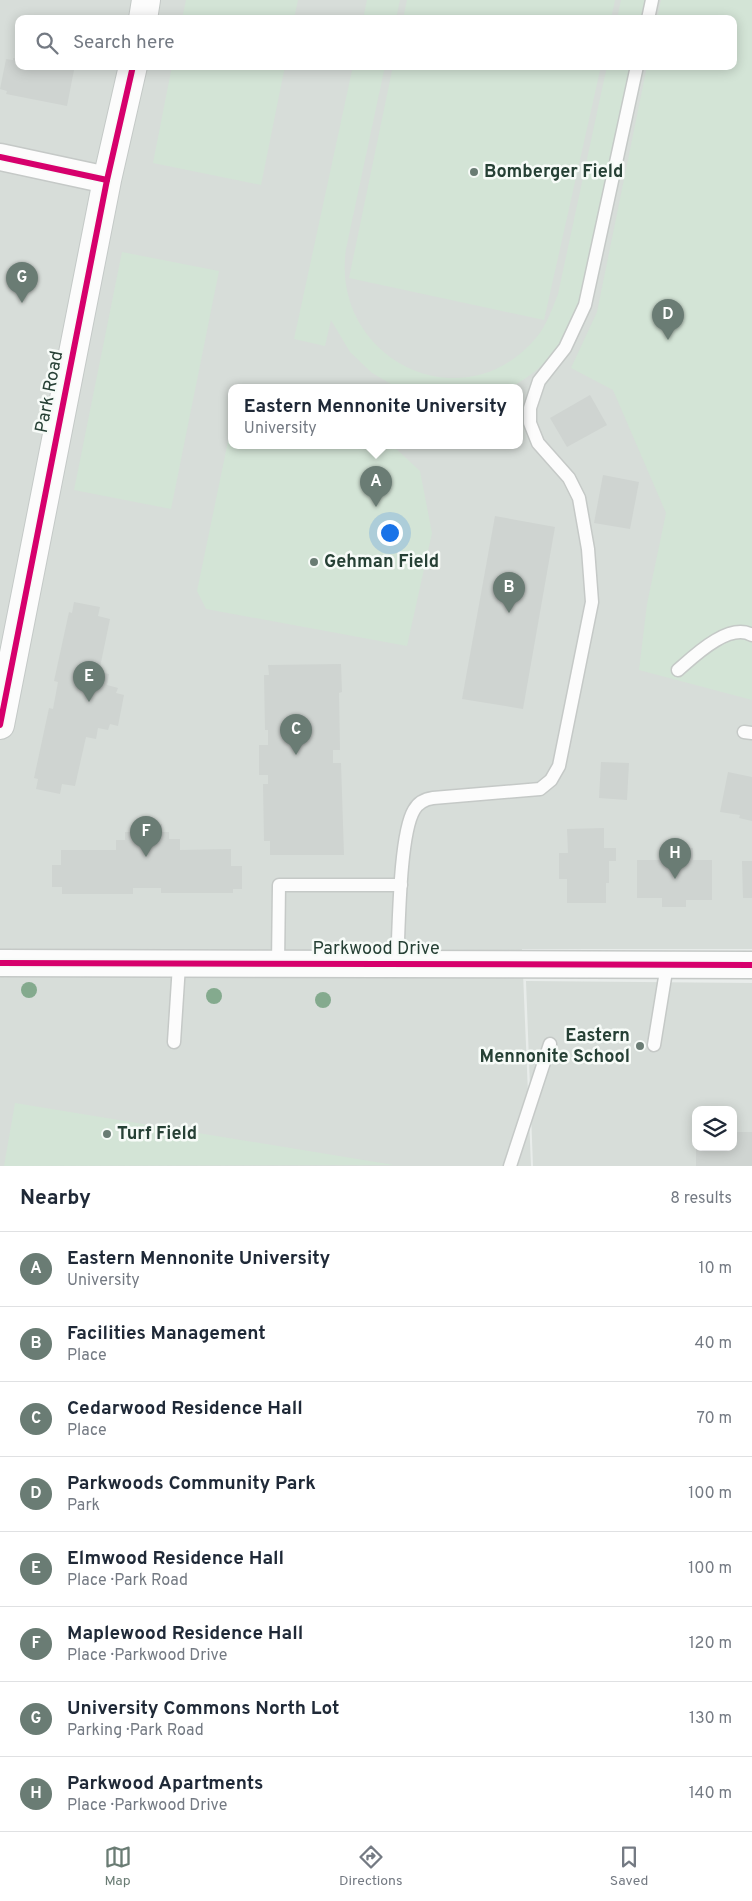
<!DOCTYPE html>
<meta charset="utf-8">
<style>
:root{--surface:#fff;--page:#f2f2f3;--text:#1f2937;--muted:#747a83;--line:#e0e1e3;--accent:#6a7c74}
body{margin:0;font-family:Overpass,sans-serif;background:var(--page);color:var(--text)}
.controls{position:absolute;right:15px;bottom:15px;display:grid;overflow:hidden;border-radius:10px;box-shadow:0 2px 12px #0003}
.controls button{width:45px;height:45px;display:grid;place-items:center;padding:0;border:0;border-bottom:1px solid var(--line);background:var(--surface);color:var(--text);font:25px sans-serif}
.you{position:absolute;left:389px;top:532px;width:18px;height:18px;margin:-12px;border:4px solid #fff;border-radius:50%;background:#1a73e8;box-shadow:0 0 0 8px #1a73e833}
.badge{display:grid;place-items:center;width:32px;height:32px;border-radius:50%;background:var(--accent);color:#fff;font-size:16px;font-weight:700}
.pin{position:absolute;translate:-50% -41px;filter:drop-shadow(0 1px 2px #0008)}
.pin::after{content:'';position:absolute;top:26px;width:18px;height:15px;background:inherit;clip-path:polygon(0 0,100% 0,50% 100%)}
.popup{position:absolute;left:228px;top:384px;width:295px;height:65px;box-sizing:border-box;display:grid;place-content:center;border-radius:10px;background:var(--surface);filter:drop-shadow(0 1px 4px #0005);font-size:16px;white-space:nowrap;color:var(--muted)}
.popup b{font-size:19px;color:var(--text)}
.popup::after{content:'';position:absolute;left:50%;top:100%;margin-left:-10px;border:10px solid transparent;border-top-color:var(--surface)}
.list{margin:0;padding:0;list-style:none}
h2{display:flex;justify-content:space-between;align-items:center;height:65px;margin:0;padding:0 20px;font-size:21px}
h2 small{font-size:16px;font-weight:400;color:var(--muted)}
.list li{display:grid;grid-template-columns:32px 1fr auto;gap:15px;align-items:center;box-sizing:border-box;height:75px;padding:0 20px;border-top:1px solid var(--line)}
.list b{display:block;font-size:19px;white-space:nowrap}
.list p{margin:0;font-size:16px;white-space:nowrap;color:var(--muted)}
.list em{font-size:16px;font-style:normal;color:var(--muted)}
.icon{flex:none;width:28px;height:28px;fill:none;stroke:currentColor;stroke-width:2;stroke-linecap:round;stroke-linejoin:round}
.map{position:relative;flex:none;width:752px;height:1166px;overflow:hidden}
.search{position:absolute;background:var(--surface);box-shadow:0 2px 12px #0003;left:15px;right:15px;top:15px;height:55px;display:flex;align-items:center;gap:12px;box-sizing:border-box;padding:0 18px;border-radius:10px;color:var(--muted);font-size:19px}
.sheet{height:665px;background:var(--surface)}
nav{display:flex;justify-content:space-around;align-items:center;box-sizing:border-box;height:70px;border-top:1px solid var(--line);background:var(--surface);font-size:14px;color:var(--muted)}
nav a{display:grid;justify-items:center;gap:2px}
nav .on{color:var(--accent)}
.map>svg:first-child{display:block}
.built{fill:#d7ddd9;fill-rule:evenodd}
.green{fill:#d3e4d6}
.building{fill:#cfd4d1}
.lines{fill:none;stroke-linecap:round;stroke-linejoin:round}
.lane-casing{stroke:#c5c9c7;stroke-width:15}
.street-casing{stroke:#c5c9c7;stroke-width:29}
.secondary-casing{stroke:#c4c9c7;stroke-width:30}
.lane{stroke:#fcfcfc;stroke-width:12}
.street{stroke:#fcfcfc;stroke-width:26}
.secondary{stroke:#fcfcfc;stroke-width:28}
.cycleway-casing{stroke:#f7fbf8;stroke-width:9}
.cycleway{stroke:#d6006c;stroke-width:6}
.tree{fill:#84aa8e}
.poi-dot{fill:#6a7c74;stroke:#f7fbf8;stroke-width:2}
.labels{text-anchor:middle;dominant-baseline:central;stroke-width:5;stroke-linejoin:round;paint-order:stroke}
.poi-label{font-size:18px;font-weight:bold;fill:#264035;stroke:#f7fbf8;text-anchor:start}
.street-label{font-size:18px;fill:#264035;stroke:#f7fbf8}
</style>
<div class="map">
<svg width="752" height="1166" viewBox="0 0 752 1166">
<rect width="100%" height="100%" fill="#e8ecea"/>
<!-- built -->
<g class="built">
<path d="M0,0H752V949H522L531,1166H0ZM19,19H733V66H19ZM232,388H520V446H232Z"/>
<path d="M526,981L752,983V1166H533ZM696,1110H733V1147H696Z"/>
</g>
<!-- green -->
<g class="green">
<path d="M186,0H298L294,19H182Z"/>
<path d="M367,0H400L396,19H363Z"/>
<path d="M407,0H615L611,19H403Z"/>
<path d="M621,0H645L641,19H617Z"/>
<path d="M661,0H752V700L639,670L647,604L666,513L613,390L571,368L597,312L647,66H733V19H657Z"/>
<path d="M172,66H285L261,185L153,163Z"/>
<path d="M353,66H385L346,249C330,359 463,425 536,338C547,325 552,309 558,294L607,66H631L578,309C560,349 551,363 512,387L398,388L372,373L350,352L331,320L325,346L294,339Z"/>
<path d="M393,66H601L544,320L349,278Z"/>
<path d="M122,252L219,271L171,509L74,490Z"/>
<path d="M232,422V446H393L420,471L432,533L407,646L206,609L197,591Z"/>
<path d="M15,1103L394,1165L4,1166Z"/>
</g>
<!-- building -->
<g class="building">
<path d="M13,58L19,59V66H54L74,70L67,106L6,94L7,91L0,89L6,59L13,60Z"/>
<path d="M590,395L607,425L567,447L550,418Z"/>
<path d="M603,475L639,482L630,529L594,523Z"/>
<path d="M495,516L555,527L523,709L462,699Z"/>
<path d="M74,602L100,607L98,616L110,619L99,672L109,674L107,685L118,688L116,693L124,695L118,726L110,724L108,730L98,728L96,739L86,737L75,786L62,784L60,794L36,789L38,779L34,778L49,708L53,709L58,682L54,681L69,612L72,613Z"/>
<path d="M341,664L342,692L339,693L340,750H333V763H341L344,855H270V841H264L263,784H268V775H259V745H268V730H265L264,675H269L268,665Z"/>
<path d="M601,762L629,763L627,800L599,798Z"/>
<path d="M728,772L752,777V821L739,818L740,815L720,812Z"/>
<path d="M162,824V832H169V839H180V850L231,849V866H242V889H233V893H161V888H133V894H62V887H52V865H61V850H116V840H125V832H133V825Z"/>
<path d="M604,828V848H616V861H609V883H606V903H567V879H559V853H568L567,829Z"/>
<path d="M678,848H693V860H712V900H686V907H662V898H637V860H659V856H678Z"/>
<path d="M742,861H752V898H743Z"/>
<path d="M733,1132H752V1166H696V1147H733Z"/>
</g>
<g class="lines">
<!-- lane casing -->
<g class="lane-casing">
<g id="lane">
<path d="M648,19L652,0"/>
<path d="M678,670C694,656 729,622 752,635"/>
<path d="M744,732L752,733"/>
<path d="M278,964L279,885H401"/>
<path d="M397,964C399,931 399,835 414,810C418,803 425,799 433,798L540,789L551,780L559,766L592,602L588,549L579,498L569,478L538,443L530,423V408L539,381L565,348L585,305L637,66"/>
<path d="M174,1042L179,965"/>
<path d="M654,1045L667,965"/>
<path d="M510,1166L550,1044"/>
</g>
</g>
<!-- street casing -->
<g class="street-casing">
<g id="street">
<path d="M0,157L107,180"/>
<path d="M0,963L752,965"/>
</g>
</g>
<!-- secondary casing -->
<g class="secondary-casing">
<g id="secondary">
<path d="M143,19L146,0"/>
<path d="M0,725L107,180L133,66"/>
</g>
</g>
<!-- lane -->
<use href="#lane" class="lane"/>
<!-- street -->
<use href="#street" class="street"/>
<!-- secondary -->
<use href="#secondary" class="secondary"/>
<!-- cycleway casing -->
<g class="cycleway-casing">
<g id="cycleway">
<path d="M0,157L107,180"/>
<path d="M0,725L107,180L133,66"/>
<path d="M0,963L752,965"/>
</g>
</g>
<!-- cycleway -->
<use href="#cycleway" class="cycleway"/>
</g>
<!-- trees -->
<g class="tree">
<circle cx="29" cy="990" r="8"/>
<circle cx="214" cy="996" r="8"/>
<circle cx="323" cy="1000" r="8"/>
</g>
<!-- markers -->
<g class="poi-dot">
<circle cx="474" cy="172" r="5"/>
<circle cx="314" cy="562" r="5"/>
<circle cx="640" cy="1046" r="5"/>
<circle cx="107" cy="1134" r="5"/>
</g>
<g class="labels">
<!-- poi labels -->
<g class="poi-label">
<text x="484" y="172">Bomberger Field</text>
<text x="324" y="562">Gehman Field</text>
<text x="630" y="1036" text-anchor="end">Eastern<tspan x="630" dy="21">Mennonite School</tspan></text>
<text x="117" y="1134">Turf Field</text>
</g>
<!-- street labels -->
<g class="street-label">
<text transform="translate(50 392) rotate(-79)">Park Road</text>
<text x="376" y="949">Parkwood Drive</text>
</g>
</g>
</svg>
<div class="controls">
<button><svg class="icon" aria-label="layers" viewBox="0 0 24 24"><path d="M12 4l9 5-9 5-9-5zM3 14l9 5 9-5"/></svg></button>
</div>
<div class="you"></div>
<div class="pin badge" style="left:376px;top:507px">A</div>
<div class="popup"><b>Eastern Mennonite University</b>University</div>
<div class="pin badge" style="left:509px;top:613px">B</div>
<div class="pin badge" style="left:296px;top:755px">C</div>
<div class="pin badge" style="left:668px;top:340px">D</div>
<div class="pin badge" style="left:89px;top:702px">E</div>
<div class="pin badge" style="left:146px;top:857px">F</div>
<div class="pin badge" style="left:22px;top:303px">G</div>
<div class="pin badge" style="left:675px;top:879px">H</div>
<div class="search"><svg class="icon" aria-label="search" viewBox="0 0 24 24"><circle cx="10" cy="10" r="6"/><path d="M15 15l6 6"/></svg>Search here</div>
</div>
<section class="sheet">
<h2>Nearby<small>8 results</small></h2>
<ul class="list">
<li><span class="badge">A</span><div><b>Eastern Mennonite University</b><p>University</p></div><em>10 m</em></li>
<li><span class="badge">B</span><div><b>Facilities Management</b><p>Place</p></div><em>40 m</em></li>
<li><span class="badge">C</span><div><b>Cedarwood Residence Hall</b><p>Place</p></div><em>70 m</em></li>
<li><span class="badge">D</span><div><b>Parkwoods Community Park</b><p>Park</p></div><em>100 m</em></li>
<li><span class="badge">E</span><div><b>Elmwood Residence Hall</b><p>Place · Park Road</p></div><em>100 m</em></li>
<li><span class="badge">F</span><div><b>Maplewood Residence Hall</b><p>Place · Parkwood Drive</p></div><em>120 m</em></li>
<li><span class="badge">G</span><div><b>University Commons North Lot</b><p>Parking · Park Road</p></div><em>130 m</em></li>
<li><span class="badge">H</span><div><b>Parkwood Apartments</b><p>Place · Parkwood Drive</p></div><em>140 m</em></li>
</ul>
</section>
<nav>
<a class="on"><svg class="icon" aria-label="map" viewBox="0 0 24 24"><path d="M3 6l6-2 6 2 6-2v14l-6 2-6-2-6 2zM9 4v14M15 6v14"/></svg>Map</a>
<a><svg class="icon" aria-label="directions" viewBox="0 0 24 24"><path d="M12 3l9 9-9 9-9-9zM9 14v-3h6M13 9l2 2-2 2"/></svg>Directions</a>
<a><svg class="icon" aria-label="saved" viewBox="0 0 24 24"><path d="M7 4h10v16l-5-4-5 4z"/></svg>Saved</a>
</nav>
